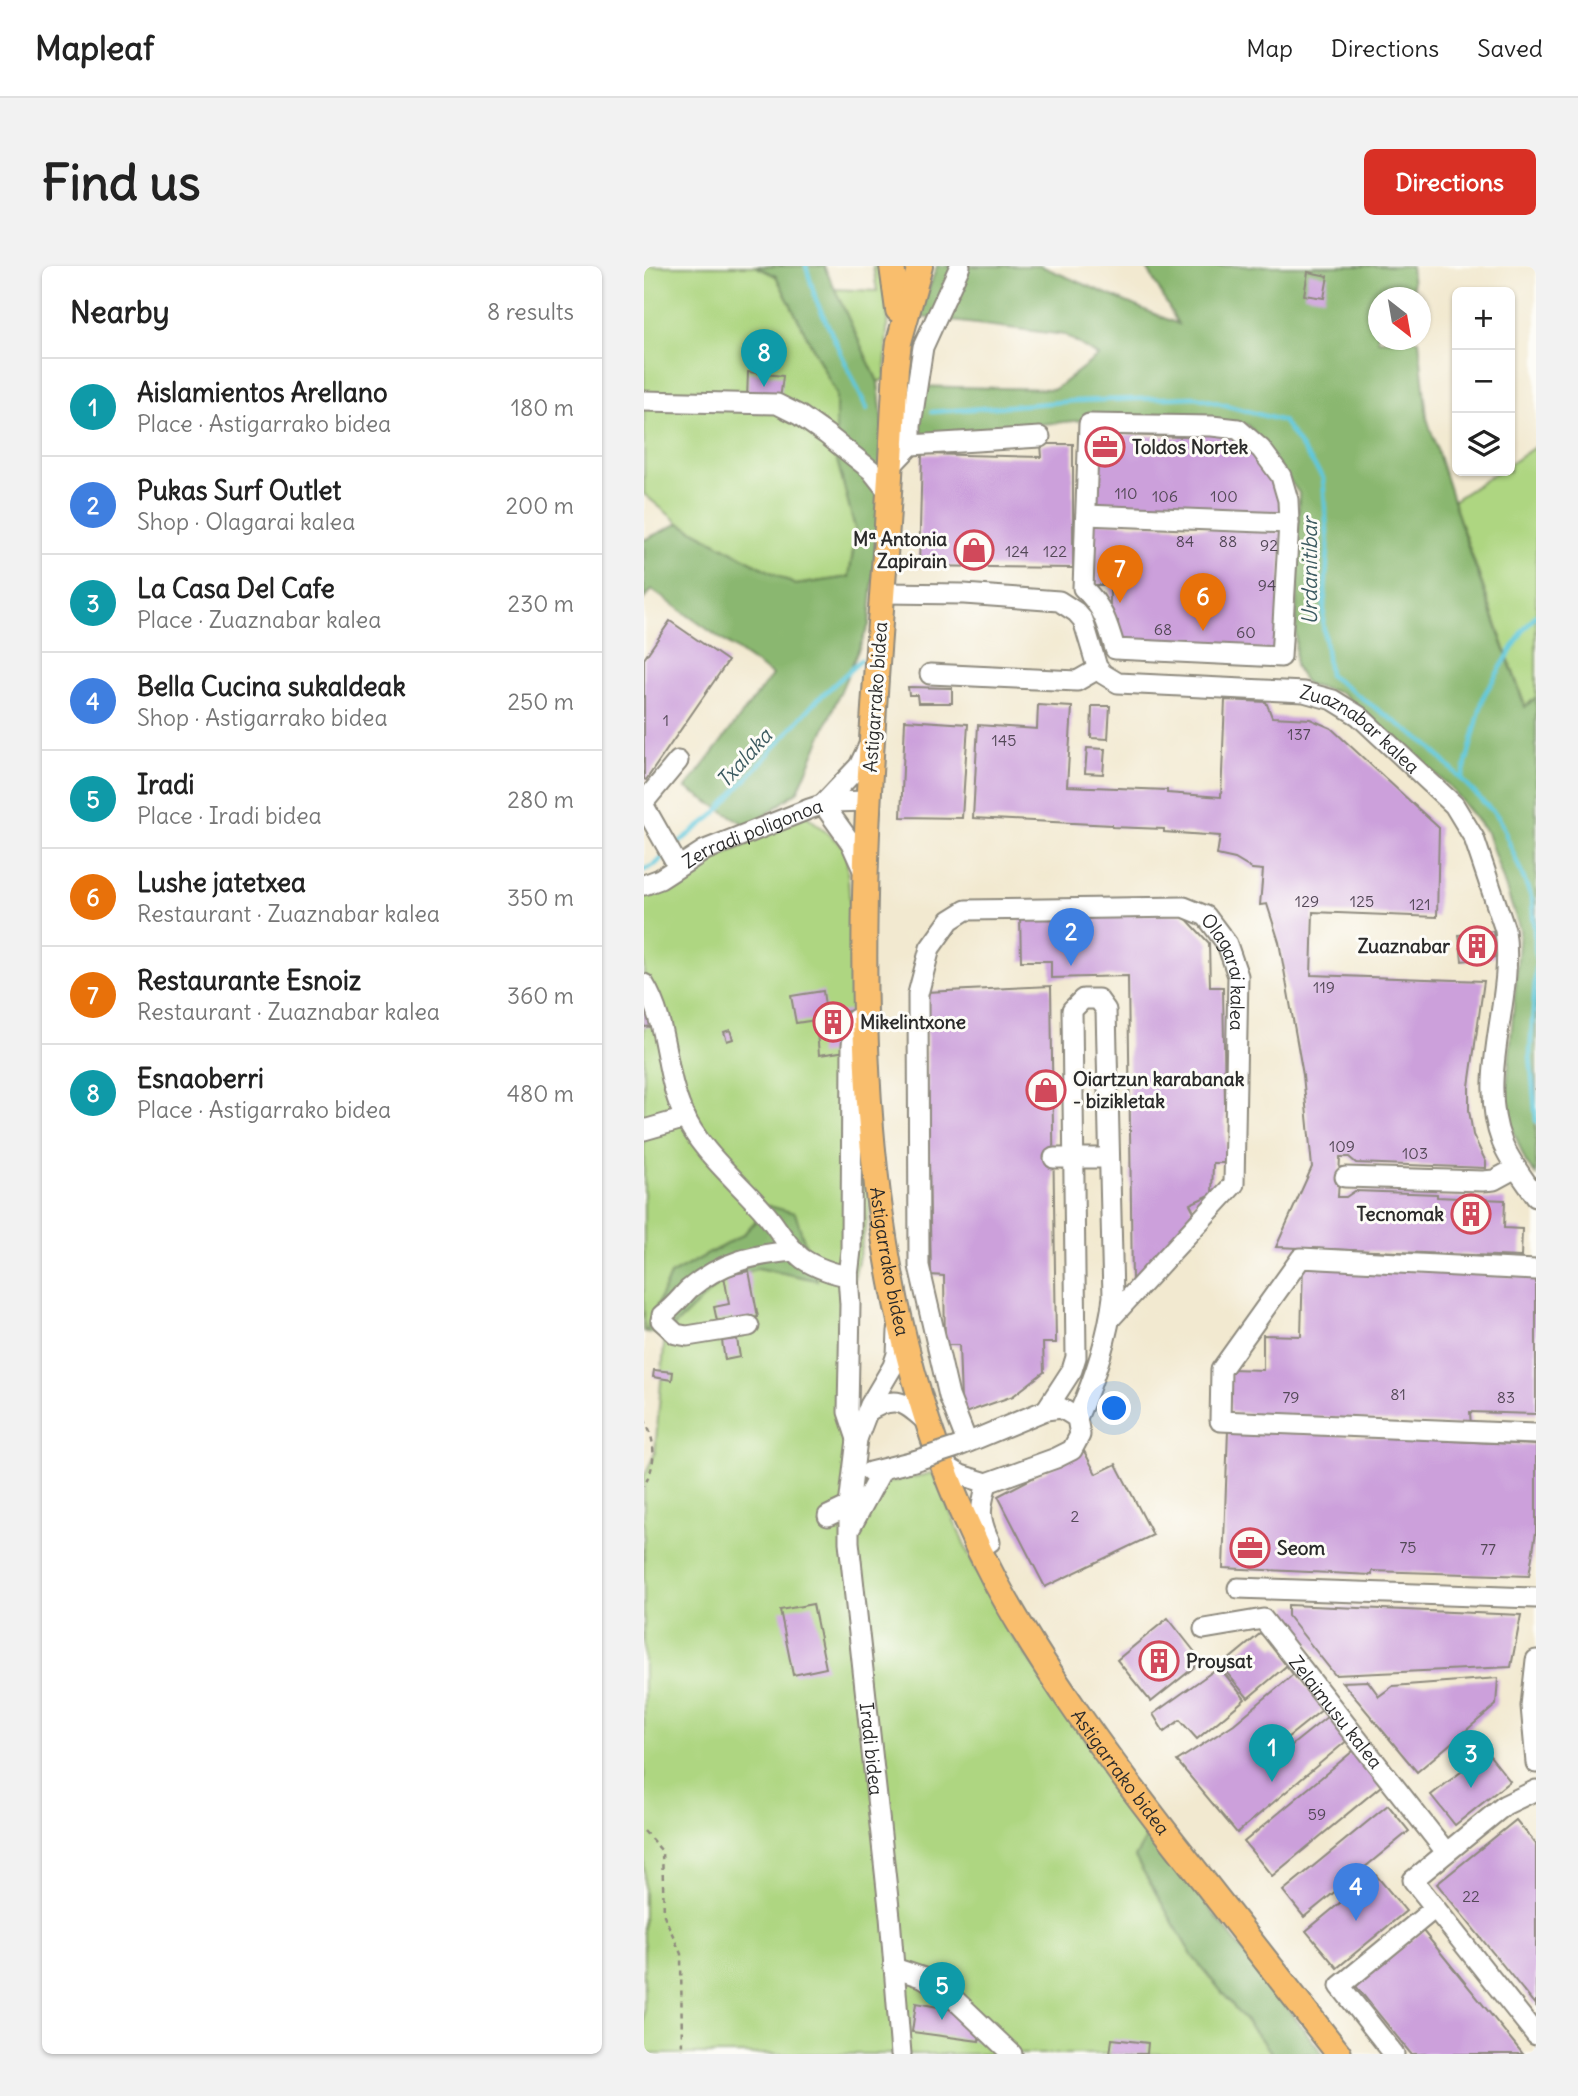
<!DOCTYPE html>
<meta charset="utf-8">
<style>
:root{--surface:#fff;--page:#f2f2f2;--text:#222;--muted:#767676;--line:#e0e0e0;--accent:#d93025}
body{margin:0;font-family:Delius,sans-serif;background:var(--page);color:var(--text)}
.controls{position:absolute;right:21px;top:21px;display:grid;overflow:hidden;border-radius:10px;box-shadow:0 2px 5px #0004}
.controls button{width:63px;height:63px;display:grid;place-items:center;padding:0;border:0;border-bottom:2px solid var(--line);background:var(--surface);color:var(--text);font:35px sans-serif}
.compass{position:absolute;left:724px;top:21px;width:63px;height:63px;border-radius:50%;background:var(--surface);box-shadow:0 2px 5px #0004;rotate:149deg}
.you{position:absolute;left:471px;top:1143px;width:24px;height:24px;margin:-18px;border:5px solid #fff;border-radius:50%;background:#1a73e8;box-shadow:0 0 0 10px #1a73e833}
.badge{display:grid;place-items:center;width:46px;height:46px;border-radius:50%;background:var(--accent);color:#fff;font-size:23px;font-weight:700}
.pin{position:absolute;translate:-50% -58px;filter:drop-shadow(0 2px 4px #0008)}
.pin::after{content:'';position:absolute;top:37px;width:24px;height:21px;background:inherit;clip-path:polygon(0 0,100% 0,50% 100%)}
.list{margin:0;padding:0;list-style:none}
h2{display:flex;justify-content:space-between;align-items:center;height:91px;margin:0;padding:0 28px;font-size:30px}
h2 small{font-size:23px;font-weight:400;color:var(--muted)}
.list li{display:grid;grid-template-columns:46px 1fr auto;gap:21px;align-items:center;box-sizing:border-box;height:98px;padding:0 28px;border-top:2px solid var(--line)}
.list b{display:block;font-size:26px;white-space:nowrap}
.list p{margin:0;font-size:23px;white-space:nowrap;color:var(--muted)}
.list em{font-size:23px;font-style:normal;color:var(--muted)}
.icon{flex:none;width:38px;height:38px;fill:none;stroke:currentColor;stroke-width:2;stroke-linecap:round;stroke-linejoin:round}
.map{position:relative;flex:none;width:892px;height:1788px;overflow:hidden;border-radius:10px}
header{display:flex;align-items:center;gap:42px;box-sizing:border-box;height:98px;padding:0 35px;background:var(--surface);border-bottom:2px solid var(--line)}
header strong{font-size:33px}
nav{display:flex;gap:38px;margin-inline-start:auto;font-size:24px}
.intro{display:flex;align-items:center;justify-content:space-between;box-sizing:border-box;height:168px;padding:0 42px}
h1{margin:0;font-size:49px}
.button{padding:18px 32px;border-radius:10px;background:var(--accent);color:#fff;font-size:24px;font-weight:700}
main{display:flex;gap:42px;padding:0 42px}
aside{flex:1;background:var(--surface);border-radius:10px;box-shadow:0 2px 5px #0004}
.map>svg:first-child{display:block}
.green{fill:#aed681;stroke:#6c8056;stroke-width:2}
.forest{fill:#8ab76f;stroke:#5a714d;stroke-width:2}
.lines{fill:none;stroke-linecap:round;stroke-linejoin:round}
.stream{stroke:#5fc8dc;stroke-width:4.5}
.building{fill:#cca0db}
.minor-casing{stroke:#8e8a7e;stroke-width:23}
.major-casing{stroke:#8e8a7e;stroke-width:28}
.path{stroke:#8e8a7e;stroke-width:2.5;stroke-dasharray:5 5;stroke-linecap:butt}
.minor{stroke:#fff;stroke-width:19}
.major{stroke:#f9be6d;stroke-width:24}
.minor-bridge-casing{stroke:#8e8a7e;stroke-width:23;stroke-linecap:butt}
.minor-bridge{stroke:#fff;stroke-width:19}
.labels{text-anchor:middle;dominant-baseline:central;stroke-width:6;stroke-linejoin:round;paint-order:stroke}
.number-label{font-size:16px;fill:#534857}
.poi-label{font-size:19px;font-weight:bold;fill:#2b2b2b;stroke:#fdfcf7;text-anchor:start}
.street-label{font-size:19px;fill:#2b2b2b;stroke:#fdfcf7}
.water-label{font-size:21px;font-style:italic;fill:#3b5a60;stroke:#fdfcf7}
</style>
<header>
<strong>Mapleaf</strong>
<nav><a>Map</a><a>Directions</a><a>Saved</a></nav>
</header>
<div class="intro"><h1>Find us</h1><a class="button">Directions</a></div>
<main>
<aside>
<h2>Nearby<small>8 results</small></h2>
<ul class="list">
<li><span class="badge" style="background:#0f9aa8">1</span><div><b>Aislamientos Arellano</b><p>Place · Astigarrako bidea</p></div><em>180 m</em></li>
<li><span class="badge" style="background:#3f7fe0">2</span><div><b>Pukas Surf Outlet</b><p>Shop · Olagarai kalea</p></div><em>200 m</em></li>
<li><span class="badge" style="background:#0f9aa8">3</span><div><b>La Casa Del Cafe</b><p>Place · Zuaznabar kalea</p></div><em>230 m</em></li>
<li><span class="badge" style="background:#3f7fe0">4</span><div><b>Bella Cucina sukaldeak</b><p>Shop · Astigarrako bidea</p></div><em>250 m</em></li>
<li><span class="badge" style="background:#0f9aa8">5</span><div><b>Iradi</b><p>Place · Iradi bidea</p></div><em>280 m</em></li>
<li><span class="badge" style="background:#e8710a">6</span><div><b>Lushe jatetxea</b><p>Restaurant · Zuaznabar kalea</p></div><em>350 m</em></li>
<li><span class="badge" style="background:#e8710a">7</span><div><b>Restaurante Esnoiz</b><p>Restaurant · Zuaznabar kalea</p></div><em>360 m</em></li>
<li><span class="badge" style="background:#0f9aa8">8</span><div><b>Esnaoberri</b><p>Place · Astigarrako bidea</p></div><em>480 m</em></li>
</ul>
</aside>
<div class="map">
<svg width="892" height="1788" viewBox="0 0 892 1788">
<rect width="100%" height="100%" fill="#fdfcf7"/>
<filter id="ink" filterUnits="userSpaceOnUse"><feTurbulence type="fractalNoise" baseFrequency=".0143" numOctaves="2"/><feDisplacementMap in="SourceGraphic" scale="14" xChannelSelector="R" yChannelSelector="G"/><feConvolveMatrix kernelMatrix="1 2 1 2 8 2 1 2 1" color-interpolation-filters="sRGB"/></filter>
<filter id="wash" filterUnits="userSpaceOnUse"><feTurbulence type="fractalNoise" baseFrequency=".00686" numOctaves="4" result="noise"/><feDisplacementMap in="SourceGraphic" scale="28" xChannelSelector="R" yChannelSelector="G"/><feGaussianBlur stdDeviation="1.57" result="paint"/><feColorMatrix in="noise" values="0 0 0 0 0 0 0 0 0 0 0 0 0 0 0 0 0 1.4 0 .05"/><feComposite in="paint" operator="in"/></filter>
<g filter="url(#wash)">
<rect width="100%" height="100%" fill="#f2e9d0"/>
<!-- green -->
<g class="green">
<path d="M0,0H111L132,10L192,127V190L212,266L205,311L151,319L35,257L0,228Z"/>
<path d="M229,0H242L245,12L241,113L234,116L190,23L233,25Z"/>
<path d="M892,180V431L882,442L809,235L855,205H866V198Z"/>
<path d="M162,549L202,583L227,937L208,1021L200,1226L289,1207L329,1298L361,1361L403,1417L506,1566L491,1591L549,1691L629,1788H0V1211L11,1187L21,1069L76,1016L114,1002L172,1014L125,940L99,969L26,1009L2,1066L0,1065V628Z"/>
</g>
<!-- forest -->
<g class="forest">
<path d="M111,0H180L234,116L241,179L225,359L154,525L105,561L42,522L128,409L8,324L0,333V274L35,257L151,319L205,311L212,266L192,190V127L132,10Z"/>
<path d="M293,0H397L534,58L502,0H767L770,31L734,32V74H775L783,152L821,272L881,441L892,431V909L882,897L861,843L876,664L843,567L806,521L698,427L663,419L651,400L655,227L604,159L452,153L259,171L264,120L411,123L454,90L421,69L275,51Z"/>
<path d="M125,940L151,947L173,1014L114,1002L76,1016L21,1069L2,1066L26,1009L99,969Z"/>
<path d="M506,1566L679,1788H629L549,1691L491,1591Z"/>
</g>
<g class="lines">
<!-- stream -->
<g class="stream">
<path d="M162,0L172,34L223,143"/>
<path d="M288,146L431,135L552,131L639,155L679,212L684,281L679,357L685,409L784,479L855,552L888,633L892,693"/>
<path d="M818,513L840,429L879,365L892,349"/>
<path d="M28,582L70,549L172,435L217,394"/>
<path d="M0,604L12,598L22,588"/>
<path d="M892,700L886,789L892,855"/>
</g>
</g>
<g id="blocks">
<!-- building -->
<g class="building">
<path d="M664,6L684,10L680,32L660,29Z"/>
<path d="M104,106L139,110L136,134L103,133Z"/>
<path d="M536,163L573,165L596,173L631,212L642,248L450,242L452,168L536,171Z"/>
<path d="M397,178H429V302L275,300L278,188L398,191Z"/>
<path d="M449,256L639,266L633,385L475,377L474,355L466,354V319H447Z"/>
<path d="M26,355L84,395L2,514L0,513V393Z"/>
<path d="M264,421L308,422V437H274L273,429H265Z"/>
<path d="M581,434L622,436L628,451L666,453L687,462L795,562L793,651L669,646L667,709L840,715L825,820V844L829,869L842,896V902L712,897L705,891H696L694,931H702L711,925L793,928V931L861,934L860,962L878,963L877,991L632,981L668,901L659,809L635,676L623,638L616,639L619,604L608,603L591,593L573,589L576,570L520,566V563L468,561V559L329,552L334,459L393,463L394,439L428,441L423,520L523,524V527L577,531Z"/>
<path d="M448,440H466L464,473L447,472Z"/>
<path d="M261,454L324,458L318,552L257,551Z"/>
<path d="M443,482L461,483L459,508L441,507Z"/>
<path d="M538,648L565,677L566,721H579L582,897H569L568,928L546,938L550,946L488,1017L484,710L407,712V695H377L376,649Z"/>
<path d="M849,665L851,691L818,695L815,669Z"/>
<path d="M407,720L412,1077H399L400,1106L369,1130L321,1147L317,1135L315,1079H301L300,1010L287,1009L282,726Z"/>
<path d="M179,725L182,747L205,745L206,772L202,785L175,789L172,754L152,757L147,730Z"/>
<path d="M9,741L11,760L0,761V742Z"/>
<path d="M86,764L89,773L83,775L80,766Z"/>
<path d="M659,999L892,1011V1148L826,1146L827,1160L586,1146V1103L619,1104V1069L657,1070Z"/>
<path d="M105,1005L114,1051L89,1056L88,1052L73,1055L70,1041L85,1038L80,1010Z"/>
<path d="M93,1073L96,1091L81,1094L78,1075Z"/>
<path d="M10,1104L29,1106L28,1114L9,1111Z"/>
<path d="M584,1164L892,1179V1266L885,1310L728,1305V1309L579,1302Z"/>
<path d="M440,1185L452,1208L472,1198L509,1269L401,1321L354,1230Z"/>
<path d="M169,1338L182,1402L149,1409L136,1344Z"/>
<path d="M644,1339L877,1349L867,1401L691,1409L644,1350Z"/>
<path d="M524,1352L558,1395L507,1436L473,1394Z"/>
<path d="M617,1367L630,1382L634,1379L647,1396L604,1432L577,1400Z"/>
<path d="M575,1401L601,1433L553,1473L536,1454L520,1466L509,1448Z"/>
<path d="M651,1407L679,1443L628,1484L633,1491L684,1450L705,1473L593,1567L533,1495L590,1458Z"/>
<path d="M854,1412L852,1439L773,1506L698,1416L724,1415L735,1430L749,1420Z"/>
<path d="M715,1480L743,1515L628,1610L600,1576Z"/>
<path d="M843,1486L866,1515L811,1559L787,1529Z"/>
<path d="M744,1539L765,1565L660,1651L639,1625Z"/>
<path d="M872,1554L892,1578V1740L793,1618Z"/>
<path d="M731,1608L762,1645L693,1702L662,1665Z"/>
<path d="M779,1665L879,1788H767L711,1719Z"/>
<path d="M272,1737L317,1745L336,1764L335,1775L268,1766Z"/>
<path d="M468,1773L504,1777L503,1788H466Z"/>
</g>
</g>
</g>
<g filter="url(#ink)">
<use href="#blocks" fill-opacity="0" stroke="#8e8a7e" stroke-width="2"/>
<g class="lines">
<!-- minor casing -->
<g class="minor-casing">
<g id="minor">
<path d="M0,135L133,138L155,149L182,168L227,204L245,227"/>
<path d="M445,158L568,160L594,163L617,183L637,210L644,234L645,257L637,391L471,383C464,358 458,339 439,322Z"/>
<path d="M267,179L396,171"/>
<path d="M246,201L267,179V160L279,81L316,0"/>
<path d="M442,249L645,257"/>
<path id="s1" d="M239,327L320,328L415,335L432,346L439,354L453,401L459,408L474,417L660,426L689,434L715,450L810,539L830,572L861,664C871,734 832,808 858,876C866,896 880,913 892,931"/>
<path d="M286,408L433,415L454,403"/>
<path d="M0,536L34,495"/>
<path d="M179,538L215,500L225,479"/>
<path d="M179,538L207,577L220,606"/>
<path d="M0,540L34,600"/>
<path id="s2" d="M0,619L16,613L61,584L165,543L187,536L224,535"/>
<path d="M0,718C24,757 20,804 38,845C56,886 94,915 122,948C134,962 144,982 159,993C171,1001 190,1008 204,1010L206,1038L204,1146L213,1173"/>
<path d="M0,864L42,852"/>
<path d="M410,892H465"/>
<path d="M701,911L839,915L850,914L872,902"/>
<path d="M892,1004L657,992L577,1104L576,1155L892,1168"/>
<path d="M204,1010L207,984L208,779L212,753L221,750"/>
<path d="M105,1060L43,1070L32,1068L17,1054L18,1049C29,1042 36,1032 45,1023C77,996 111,988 151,985"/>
<path id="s3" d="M254,1065L253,1088L249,1100L226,1139L213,1173L205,1240V1276L246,1651L257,1788"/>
<path d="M402,1144L428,1104L432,1091L428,744L439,733H454L462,744L469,1031C464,1072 450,1114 433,1152"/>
<path d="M223,1146C253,1127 262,1137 286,1159"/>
<path id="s4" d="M323,1176L305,1130L275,1000L274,728L286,682L306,654L322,644L540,641L562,650L583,678L594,710L590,918L466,1053"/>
<path d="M299,1198L317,1209L343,1217L412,1192L428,1184L436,1169L433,1152L417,1142L402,1144L313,1181"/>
<path d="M226,1206L270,1195"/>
<path d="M343,1217C336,1243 334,1251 346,1276"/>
<path d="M184,1250L205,1240"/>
<path d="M207,1261L238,1204"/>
<path d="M594,1322L892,1332"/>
<path id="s5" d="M560,1363L619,1353L802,1586"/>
<path d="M892,1394L887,1440L892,1497"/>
<path d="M892,1524L861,1539L769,1614L892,1769"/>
<path d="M250,1702L280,1712L307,1730L368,1788"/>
<path d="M750,1788L696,1720L791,1642"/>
</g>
</g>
<!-- major casing -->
<g class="major-casing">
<g id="major">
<path d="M248,0L254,44"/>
<path id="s6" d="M276,0L255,76L252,101C248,178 244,254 238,330C213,659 190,1013 351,1315C401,1407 462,1489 526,1572C582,1644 639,1716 695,1788"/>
</g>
</g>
<!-- path -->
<g class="path">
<path d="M892,822V824"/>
<path d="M0,1153C12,1175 13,1197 0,1220"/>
<path d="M0,1565L18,1585L20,1649L37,1688L38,1788"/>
</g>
<!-- minor -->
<use href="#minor" class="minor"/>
<!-- major -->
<use href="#major" class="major"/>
<!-- minor-bridge casing -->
<g class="minor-bridge-casing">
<path id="minor-bridge" d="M270,1195L313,1181"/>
</g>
<!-- minor-bridge -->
<use href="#minor-bridge" class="minor-bridge"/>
</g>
</g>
<!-- icons -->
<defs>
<g id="office-ring" transform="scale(2.0125)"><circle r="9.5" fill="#fdfcf7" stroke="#d1495b" stroke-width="1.5"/><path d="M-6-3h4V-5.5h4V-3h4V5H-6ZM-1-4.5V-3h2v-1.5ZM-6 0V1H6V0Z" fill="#d1495b"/></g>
<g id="shop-ring" transform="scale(2.0125)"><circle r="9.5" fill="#fdfcf7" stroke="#d1495b" stroke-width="1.5"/><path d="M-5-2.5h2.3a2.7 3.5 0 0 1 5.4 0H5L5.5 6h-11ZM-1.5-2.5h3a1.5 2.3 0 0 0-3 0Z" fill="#d1495b"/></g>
<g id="building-ring" transform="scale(2.0125)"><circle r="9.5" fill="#fdfcf7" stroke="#d1495b" stroke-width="1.5"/><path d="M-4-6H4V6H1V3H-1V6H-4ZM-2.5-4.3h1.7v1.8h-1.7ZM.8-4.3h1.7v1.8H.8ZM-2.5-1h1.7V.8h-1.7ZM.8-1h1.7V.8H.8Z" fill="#d1495b"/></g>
</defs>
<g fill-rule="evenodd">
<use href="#office-ring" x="461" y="181"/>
<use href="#shop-ring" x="330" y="284"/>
<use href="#building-ring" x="833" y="680"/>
<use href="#building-ring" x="189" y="756"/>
<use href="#shop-ring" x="402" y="824"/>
<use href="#building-ring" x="827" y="948"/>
<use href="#office-ring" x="606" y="1282"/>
<use href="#building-ring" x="515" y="1395"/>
</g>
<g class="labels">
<!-- number labels -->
<g class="number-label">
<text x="482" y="227">110</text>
<text x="521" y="230">106</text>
<text x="580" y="230">100</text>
<text x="541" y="275">84</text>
<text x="584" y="275">88</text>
<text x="625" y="279">92</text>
<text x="373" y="285">124</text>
<text x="411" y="285">122</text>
<text x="623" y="319">94</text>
<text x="519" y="363">68</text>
<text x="602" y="366">60</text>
<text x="22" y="454">1</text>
<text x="655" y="468">137</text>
<text x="360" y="474">145</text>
<text x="663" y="635">129</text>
<text x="718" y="635">125</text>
<text x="776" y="638">121</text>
<text x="680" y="721">119</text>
<text x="698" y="880">109</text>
<text x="771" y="887">103</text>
<text x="754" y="1128">81</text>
<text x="647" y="1131">79</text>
<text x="862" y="1131">83</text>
<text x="431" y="1250">2</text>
<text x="764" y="1281">75</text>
<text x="844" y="1283">77</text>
<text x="673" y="1548">59</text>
<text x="827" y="1630">22</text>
</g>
<!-- poi labels -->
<g class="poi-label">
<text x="488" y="181">Toldos Nortek</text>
<text x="303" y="273" text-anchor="end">Mª Antonia<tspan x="303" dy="22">Zapirain</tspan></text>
<text x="806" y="680" text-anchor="end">Zuaznabar</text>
<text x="216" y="756">Mikelintxone</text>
<text x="429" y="813">Oiartzun karabanak<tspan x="429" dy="22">- bizikletak</tspan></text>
<text x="800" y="948" text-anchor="end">Tecnomak</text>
<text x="633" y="1282">Seom</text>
<text x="542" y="1395">Proysat</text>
</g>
<!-- street labels -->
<g class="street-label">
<text transform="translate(231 431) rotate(-86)">Astigarrako bidea</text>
<text stroke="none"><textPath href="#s1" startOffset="537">Zuaznabar kalea</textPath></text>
<text stroke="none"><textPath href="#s2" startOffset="121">Zerradi poligonoa</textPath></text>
<text stroke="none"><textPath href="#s4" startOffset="859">Olagarai kalea</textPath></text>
<text stroke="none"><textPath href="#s6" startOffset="1001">Astigarrako bidea</textPath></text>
<text stroke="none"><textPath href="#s5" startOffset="178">Zelaimusu kalea</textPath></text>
<text stroke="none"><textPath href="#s3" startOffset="429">Iradi bidea</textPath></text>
<text stroke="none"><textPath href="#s6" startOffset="1568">Astigarrako bidea</textPath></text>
</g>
<!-- water labels -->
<g class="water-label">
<text transform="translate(665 305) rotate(-90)">Urdanitibar</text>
<text transform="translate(100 492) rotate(-48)">Txalaka</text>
</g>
</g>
</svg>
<div class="controls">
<button>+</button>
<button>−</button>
<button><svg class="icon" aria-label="layers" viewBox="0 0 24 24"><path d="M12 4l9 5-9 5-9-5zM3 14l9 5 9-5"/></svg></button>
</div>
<svg class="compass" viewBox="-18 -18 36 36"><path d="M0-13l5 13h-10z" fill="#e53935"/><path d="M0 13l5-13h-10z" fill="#767676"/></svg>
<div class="you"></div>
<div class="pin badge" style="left:628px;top:1516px;background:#0f9aa8">1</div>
<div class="pin badge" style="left:427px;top:700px;background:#3f7fe0">2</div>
<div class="pin badge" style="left:827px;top:1522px;background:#0f9aa8">3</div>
<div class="pin badge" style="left:712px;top:1655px;background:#3f7fe0">4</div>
<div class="pin badge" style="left:298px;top:1754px;background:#0f9aa8">5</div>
<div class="pin badge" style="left:559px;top:365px;background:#e8710a">6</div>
<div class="pin badge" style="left:476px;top:337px;background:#e8710a">7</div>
<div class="pin badge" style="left:120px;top:121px;background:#0f9aa8">8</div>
</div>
</main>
